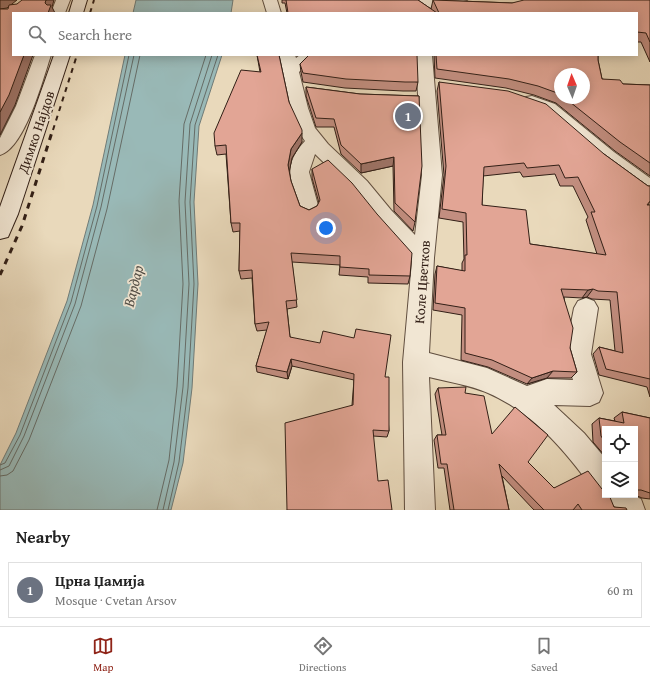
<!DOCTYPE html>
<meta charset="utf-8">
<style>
:root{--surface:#fff;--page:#f6f6f6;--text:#222;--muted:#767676;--line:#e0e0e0;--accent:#8f2418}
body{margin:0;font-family:"Gentium Book Plus",serif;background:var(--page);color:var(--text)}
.controls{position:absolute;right:12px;bottom:12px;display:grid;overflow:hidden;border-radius:0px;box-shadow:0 2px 10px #0003}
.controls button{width:36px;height:36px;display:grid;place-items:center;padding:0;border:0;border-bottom:1px solid var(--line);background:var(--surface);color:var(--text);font:20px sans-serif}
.compass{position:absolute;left:554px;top:68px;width:36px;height:36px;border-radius:50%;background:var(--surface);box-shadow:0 2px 10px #0003;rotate:358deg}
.you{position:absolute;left:326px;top:228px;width:14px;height:14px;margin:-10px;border:3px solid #fff;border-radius:50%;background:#1a73e8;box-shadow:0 0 0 6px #1a73e833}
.badge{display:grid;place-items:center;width:26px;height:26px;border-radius:50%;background:var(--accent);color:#fff;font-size:13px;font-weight:700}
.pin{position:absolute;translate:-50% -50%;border:2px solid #fff;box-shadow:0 1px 4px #0006}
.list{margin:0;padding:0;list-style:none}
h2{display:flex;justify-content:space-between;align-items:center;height:52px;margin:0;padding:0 16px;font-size:17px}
h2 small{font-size:13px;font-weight:400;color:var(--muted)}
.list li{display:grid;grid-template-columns:26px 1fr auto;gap:12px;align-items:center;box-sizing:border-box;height:56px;margin:0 8px 8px;padding:0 8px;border:1px solid var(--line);border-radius:0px}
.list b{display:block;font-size:15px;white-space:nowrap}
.list p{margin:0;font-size:13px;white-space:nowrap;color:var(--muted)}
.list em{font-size:13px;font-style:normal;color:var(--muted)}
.icon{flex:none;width:22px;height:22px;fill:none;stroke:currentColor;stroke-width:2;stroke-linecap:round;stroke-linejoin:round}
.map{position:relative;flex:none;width:650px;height:510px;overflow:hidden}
.search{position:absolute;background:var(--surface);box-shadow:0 2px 10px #0003;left:12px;right:12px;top:12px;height:44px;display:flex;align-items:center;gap:10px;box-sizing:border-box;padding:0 14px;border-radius:0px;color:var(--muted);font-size:15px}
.sheet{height:116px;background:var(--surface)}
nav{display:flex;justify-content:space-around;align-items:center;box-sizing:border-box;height:56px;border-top:1px solid var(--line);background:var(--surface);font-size:11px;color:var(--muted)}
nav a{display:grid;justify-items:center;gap:2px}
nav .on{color:var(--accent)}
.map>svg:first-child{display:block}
.water{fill:#99b9b7;stroke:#707b77}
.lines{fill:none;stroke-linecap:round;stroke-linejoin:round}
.shore{stroke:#666c66;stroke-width:1}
.street-casing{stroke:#604e3f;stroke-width:2}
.secondary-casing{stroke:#321f16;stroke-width:2}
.street{fill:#f1e6d3;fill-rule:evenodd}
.secondary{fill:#f1e6d3;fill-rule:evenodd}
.rail-far1{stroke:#321f16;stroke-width:2;stroke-dasharray:5 5;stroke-linecap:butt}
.rail{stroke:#321f16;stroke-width:3;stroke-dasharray:6 6;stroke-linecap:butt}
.wall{fill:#c28e80;stroke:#321f16;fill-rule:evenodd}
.shaded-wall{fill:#9e7468;stroke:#321f16}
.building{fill:#e2a595;stroke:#321f16;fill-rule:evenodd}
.labels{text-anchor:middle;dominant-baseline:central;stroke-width:3.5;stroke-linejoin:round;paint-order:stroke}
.street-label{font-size:14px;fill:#321f16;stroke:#f1e6d3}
.water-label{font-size:15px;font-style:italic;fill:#514d46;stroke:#f1e6d3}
</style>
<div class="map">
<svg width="650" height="510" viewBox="0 0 650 510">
<rect width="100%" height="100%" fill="#e9d9bb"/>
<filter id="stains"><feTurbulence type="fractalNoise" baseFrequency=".005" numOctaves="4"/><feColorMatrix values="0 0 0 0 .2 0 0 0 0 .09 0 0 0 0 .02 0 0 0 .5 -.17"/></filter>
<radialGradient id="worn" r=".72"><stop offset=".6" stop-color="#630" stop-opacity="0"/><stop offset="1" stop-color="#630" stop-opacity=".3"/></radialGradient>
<!-- water -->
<g class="water">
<path d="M136,0H233L231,13H133Z"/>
<path d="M125,55H222L199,126L194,202L198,284L192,388L183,463L171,510H0V465L16,433L67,301L93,205Z"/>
</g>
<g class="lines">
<!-- shore -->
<g class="shore">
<path d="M0,465L5,463L20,435L71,302L97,206L129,55"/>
<path d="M0,470L9,466L24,436L75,304L101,207L134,55"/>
<path d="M0,476L7,475L13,471L29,440L81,306L107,209L140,55"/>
<path d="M157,510L169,460L177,387L183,284L179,201L184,124L206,55"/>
<path d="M163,510L174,462L183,387L189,284L185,202L190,124L212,55"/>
<path d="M168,510L179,462L188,388L194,284L190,202L195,125L218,55"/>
</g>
<!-- street casing -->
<g class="street-casing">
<g id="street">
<path d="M56,0H70L65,13H51Z"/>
<path d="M263,0H277L281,13H267Z"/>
<path d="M411,0H463L467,1L469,4L467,7L462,8C449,8 419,11 411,0Z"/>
<path d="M35,55H51C43,79 25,148 0,155V138L16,106Z"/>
<path d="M279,55H295L296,58L300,55H317L299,72L308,108L315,128L328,144L367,181L391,210L415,235L422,175L416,55H432L442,175L434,258L429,353L487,368L527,386L547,379L573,380L565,354L574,308L578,301L586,298L594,301L598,308L591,354L603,393L599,402L590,406L554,405L584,433L605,458V495H632L641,499L645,510H607L600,494L595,492C567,453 534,413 488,393C470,385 449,382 429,377L435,510H405L403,362L412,261L377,222L353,191L315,154L309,172L319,209L316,214L309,217L302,214L299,209C291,180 282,166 305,141C288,117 285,84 279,55Z"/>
<path d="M532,96L555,104L614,152L650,178V195L643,193L600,162L543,112L526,105L523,101L526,97Z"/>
</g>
</g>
<!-- secondary casing -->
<g class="secondary-casing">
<g id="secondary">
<path d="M73,0H87L83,13H69Z"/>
<path d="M54,55H70L18,214L8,237L0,239V207Z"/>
</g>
</g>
<!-- street -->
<use href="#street" class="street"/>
<!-- secondary -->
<use href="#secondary" class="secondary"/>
<!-- rail-far1 -->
<g class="rail-far1">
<path d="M90,13L94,0"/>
<path d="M53,130L77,55"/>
</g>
<!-- rail -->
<path class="rail" d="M0,275L22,226L53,129"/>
</g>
<!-- wall -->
<g class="wall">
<path d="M282,0H418L431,9L433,0L512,3L650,0V62L641,42H637V13H287L285,3H282Z"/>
<path d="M257,55H279L289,102L302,142L292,158L289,171L291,181L300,206L309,210L317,206L319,203L312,178V169L410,276L408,284L368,283V277L339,275L340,265L292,262L297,307L287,309L290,337L385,377L389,431L387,437L373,436L287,510L352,405L354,380L292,366L288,379L257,372L256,366L267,330L257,331L255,324L252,278L241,279L239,271L240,231L233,232L231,223L226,154L217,155L215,146L260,72Z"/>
<path d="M434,55H598V60L602,79L623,84L650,85V176L615,151L556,103L534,95L506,88L435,78ZM560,74L584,98H560Z"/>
<path d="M300,64L418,82L416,91H403L345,88L303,82L301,72Z"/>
<path d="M439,82L604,154L648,186H650V202L648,205H650V397L647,387L599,375L593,354L599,347L615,351L610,300L592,299L587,297L582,298L564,297L570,348L577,372L571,378H547L527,384L488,367L461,360L462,315L433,310L435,274L437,266L462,271V263L464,259L463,222L439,218L444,175L437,91ZM520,172L523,177L555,174L560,186H573L588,217L586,220L597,254L530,244L482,205L483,176Z"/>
<path d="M306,87L360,94L419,96L415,222L413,231L394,211L393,166L361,173L341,154L334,127H316L306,96Z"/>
<path d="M438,388L465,393L492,434L528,462L554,488L602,489L614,507L627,510H534L502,476L509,510H450L444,468H438L434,440L437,435H442L435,394Z"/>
<path d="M622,412L650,418V499L642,498L635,495V429H605V456L593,442L592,424L599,418L615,421L614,418Z"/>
</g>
<!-- shaded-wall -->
<g class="shaded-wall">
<path d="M0,0H17L7,8L0,9Z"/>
<path d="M46,0H54L52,7L55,13H48L45,3Z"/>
<path d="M24,55H33L15,105L0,135V112Z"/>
<path d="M302,133V142L292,158L289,173L288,165L291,149Z"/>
<path d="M394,157L393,166L361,173V164Z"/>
<path d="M593,289L587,297L582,298L588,290Z"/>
<path d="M291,359L292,366L288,379L287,372Z"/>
<path d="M553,371L547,378L527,384L532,378Z"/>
</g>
<!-- building -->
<g class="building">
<path d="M22,0H46L45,3L47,5H51L48,13H13V55H24L9,95L0,112V9H8L9,5L17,4Z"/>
<path d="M286,0H418L437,13H288Z"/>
<path d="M433,0L512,3L524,0H650V42L646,33L637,32V13H439Z"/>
<path d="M257,55H279L289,102L302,130V133L291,149L288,165L291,181L300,206L309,210L317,206L320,200L312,169L328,160L352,183L377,214L412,253L410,276L369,275V269L340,267V256L291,253L297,300L286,301L290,337L320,343L323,331L354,338L356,329L391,335L385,377H389V431L373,430L378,481L388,480L392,510H287L285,423L353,405L354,374L291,359L287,372L256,366L269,322L255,324L252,270L239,271L240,223H231L226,145L215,146L214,133L241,70L261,72Z"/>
<path d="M309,55H417L418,82H405L346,79L303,73L300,64Z"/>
<path d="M436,55H598V60L602,79L620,80L623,84L650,85V163L620,142L565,98H584V74H560V94L538,86L509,79L437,69Z"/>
<path d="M439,82L508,91L546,104L604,154L648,186H650V201L647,205H650V379L606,369L599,347L623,353L617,292L598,291L593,289L588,290L561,289L573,328L570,348L577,372L553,371L532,378L492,360L465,353V308L435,303L437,266L465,271V255H467L466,213L442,209L446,166ZM524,163L527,168L559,165L565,178L578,177L595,212H591L606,255L530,244L526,210L482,205L484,167Z"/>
<path d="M306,87L360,94L419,96L422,166L415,222L395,203L394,157L361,164L341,145L334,119L316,118Z"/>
<path d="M466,387L465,393L484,396L492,434L515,407L548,435L528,462L554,488L588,471L602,489L605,490V495H609L614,507L626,508L627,510H582L578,504L573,510H544L499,464L509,510H454L447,464H441L437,435H446L438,388Z"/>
<path d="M622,412L650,418V493L641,490H635V429H605V442L601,436L599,418L624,423Z"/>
</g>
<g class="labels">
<!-- street labels -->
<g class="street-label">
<text transform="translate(36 132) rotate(-71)">Димко Најдов</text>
<text transform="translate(422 282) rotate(-86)">Коле Цветков</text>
</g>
<!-- water labels -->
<g class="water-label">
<text transform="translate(133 286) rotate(-76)">Вардар</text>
</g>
</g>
<rect width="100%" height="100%" filter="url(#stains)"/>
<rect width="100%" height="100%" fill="url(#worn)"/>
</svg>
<div class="controls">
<button><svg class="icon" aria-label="locate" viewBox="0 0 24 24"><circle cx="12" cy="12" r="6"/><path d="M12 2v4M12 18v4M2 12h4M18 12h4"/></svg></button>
<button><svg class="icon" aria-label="layers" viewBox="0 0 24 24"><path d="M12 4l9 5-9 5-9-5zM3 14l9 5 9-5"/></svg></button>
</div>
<svg class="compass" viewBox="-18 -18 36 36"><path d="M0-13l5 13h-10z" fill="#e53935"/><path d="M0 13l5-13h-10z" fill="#767676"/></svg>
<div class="you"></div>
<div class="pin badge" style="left:408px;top:116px;background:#6b7280">1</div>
<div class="search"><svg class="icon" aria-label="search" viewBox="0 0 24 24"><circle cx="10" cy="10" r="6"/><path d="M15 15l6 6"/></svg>Search here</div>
</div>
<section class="sheet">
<h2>Nearby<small></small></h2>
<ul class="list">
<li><span class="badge" style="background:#6b7280">1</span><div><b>Црна Џамија</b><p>Mosque · Cvetan Arsov</p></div><em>60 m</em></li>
</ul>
</section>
<nav>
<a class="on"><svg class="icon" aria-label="map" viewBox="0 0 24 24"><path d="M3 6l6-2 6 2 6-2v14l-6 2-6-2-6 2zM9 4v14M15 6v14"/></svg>Map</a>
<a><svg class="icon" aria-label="directions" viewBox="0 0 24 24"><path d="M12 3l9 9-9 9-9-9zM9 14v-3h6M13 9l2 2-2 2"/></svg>Directions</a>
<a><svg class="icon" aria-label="saved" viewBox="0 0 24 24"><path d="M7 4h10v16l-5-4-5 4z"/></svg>Saved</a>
</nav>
